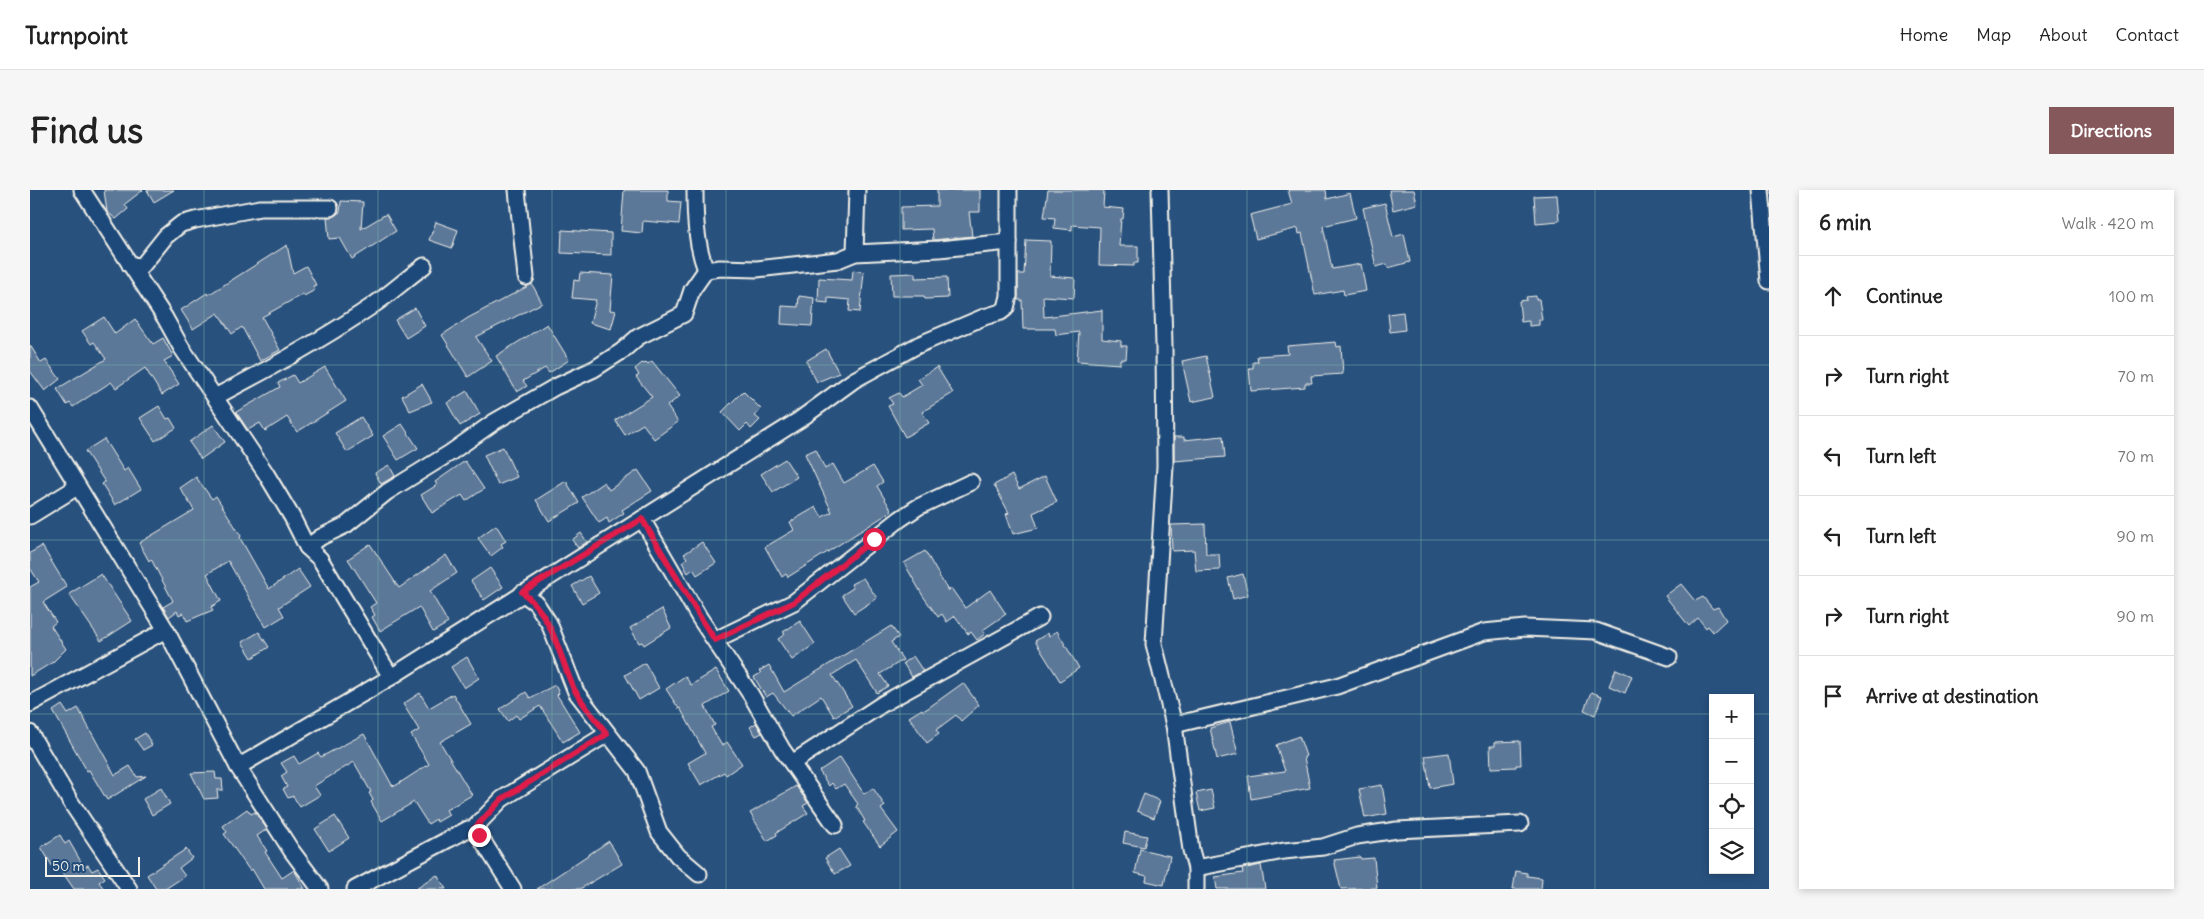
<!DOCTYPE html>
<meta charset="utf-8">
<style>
:root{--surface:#fff;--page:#f6f6f6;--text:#222;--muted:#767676;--line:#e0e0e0;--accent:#85585c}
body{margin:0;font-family:Delius,sans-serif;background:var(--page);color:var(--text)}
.controls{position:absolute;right:15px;bottom:15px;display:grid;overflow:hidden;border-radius:0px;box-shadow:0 2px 8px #0003}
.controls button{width:45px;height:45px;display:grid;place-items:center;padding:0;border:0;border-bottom:1px solid var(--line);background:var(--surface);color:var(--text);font:25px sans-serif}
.scale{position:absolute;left:15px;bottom:12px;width:95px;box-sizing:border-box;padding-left:5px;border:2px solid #f4f1e8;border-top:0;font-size:14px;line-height:18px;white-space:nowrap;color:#f4f1e8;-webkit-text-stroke:4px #1f4a7a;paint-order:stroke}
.stop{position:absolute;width:15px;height:15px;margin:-11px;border:4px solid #e11d48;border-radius:50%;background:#fff}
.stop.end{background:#e11d48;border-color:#fff;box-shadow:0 1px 5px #0008}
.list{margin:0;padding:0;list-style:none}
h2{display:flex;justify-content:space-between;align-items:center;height:65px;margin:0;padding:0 20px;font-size:21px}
h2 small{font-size:16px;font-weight:400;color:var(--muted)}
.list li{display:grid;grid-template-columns:32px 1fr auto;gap:15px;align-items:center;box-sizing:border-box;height:80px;padding:0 20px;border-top:1px solid var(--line)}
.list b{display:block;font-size:19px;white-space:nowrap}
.list em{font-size:16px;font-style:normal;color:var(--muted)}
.icon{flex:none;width:28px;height:28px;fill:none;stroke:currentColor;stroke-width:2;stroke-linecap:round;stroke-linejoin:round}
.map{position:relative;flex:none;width:1739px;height:699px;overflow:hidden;border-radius:0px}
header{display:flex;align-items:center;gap:30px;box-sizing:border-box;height:70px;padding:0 25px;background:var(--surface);border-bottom:1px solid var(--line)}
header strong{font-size:24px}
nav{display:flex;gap:28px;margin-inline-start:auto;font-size:18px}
.intro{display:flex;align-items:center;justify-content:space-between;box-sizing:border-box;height:120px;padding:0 30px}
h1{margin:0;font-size:35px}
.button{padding:12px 22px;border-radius:0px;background:var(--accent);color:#fff;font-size:18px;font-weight:700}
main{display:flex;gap:30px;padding:0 30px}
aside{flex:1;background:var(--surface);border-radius:0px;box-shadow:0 2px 8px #0003}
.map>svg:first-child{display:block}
.building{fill:#5b7899;stroke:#f4f1e8}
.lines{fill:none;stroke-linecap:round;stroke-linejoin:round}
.street-casing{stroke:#f4f1e8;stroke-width:19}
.street{stroke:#1f4a7a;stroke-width:15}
.route{stroke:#e11d48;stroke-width:6}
.grid{fill:none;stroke:#76ada5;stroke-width:1;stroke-opacity:0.55}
</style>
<header>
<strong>Turnpoint</strong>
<nav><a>Home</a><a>Map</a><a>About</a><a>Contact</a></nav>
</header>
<div class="intro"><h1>Find us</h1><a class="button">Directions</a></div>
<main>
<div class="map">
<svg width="1739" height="699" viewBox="0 0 1739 699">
<rect width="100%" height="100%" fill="#28517e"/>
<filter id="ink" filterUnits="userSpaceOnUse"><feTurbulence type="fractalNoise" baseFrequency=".02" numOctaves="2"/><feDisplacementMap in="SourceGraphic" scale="10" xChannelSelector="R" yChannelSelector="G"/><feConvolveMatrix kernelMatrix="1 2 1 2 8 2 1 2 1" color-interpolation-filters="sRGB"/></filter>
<g filter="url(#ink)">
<!-- building -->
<g class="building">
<path d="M74,0H113L95,14L98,19L86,29L77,22Z"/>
<path d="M117,0H144L124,12Z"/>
<path d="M594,0H638V11L651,12L649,34L613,31L612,43L591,41Z"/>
<path d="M907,0H950V22H939L942,46L903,50L902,39L871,40V17L907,16Z"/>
<path d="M1018,0H1074L1073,17L1094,19L1093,29H1091L1089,56H1108V73H1104V76L1069,75L1070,37L1042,35V40L1024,38L1025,28L1014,27Z"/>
<path d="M1258,0H1296L1297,9L1320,3L1326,28L1293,36L1302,79L1331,74L1336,101L1314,105L1313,100L1285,105L1272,43L1269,44L1268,38L1226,49L1220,25L1262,14Z"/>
<path d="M1359,0H1384L1387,14L1363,20Z"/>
<path d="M1527,5L1529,31L1506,33L1504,6Z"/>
<path d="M311,11L333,12L331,39L356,24L366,41L322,69L310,48L299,49L297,27L304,26L310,22Z"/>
<path d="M1355,13L1363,47L1374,44L1380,72L1358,78L1357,74L1346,77L1333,18Z"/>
<path d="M406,32L428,40L422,58L399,50Z"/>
<path d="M532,40L581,43V65L531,63Z"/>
<path d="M996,50L1021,51L1020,86L1045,88L1044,108L1013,106L1014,127L1072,120V149L1091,151V156H1097L1096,169H1090V174L1047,171L1049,142L1026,145L1025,139H993L992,110H988V84H994Z"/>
<path d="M257,55L263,83L276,76L286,95L283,96L285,100L274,106L273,104L232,127L250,160L230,171L212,137L202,144L188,123L163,139L151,120L177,103L178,105Z"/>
<path d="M823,80L834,82L830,122L819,121L820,110L798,108V113L788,112L789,88L822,90Z"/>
<path d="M550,83L583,85L580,120L586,121L581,139L560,133L566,110L542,108L544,90L549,91Z"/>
<path d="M885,83V88L917,87L918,108L895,109L894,106H862L861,84Z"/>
<path d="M502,94L512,113L446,147L462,171L438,187L412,145L438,128Z"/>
<path d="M769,106L784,108L782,136L751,134L752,116L768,117Z"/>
<path d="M1506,106V109H1509L1512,130H1509V135L1499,136V131L1491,132L1489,111L1497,110L1496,107Z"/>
<path d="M385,118L395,136L376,148L365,130Z"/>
<path d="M1373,122L1375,140L1360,142L1358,124Z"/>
<path d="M74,127L85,144L105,129L123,154L133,148L143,166L134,171L149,194L132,205L115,178L86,198L81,192L43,217L40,213L37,215L27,199L76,169L64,152L61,154L52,141Z"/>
<path d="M517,134L539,170L519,183L515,178L493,191L497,196L487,202L466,166Z"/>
<path d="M1306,152L1307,157L1311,156L1313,184L1281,186L1282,193H1275V197L1221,201L1219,178H1223V172H1228L1227,166L1258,164L1257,156Z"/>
<path d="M0,155L11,173L16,170L30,189L15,201L0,181Z"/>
<path d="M796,159L809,183L787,192L776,171Z"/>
<path d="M1176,166L1185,207L1161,212L1152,171Z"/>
<path d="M622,171L650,206L637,216L648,232L624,249L613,234L595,245L585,230L622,207L606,187L609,185L605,179L612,173L614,174L616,172L618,174Z"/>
<path d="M295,177L316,211L267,242L257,227L235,241L230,233L218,240L206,222L250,197L248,193L263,185L268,193Z"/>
<path d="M907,177L923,203L892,222L899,233L875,247L858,216L863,214L859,208L869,203L872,207L892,195L888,189Z"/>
<path d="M392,194L402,212L380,221L372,206Z"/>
<path d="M437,201L450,224L430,236L417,213Z"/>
<path d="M713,201L731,219L725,226L730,230L721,239L717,234L710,241L692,222Z"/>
<path d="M129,216L137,229L140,228L146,238L125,251L110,228Z"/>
<path d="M331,227L343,246L317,262L305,243Z"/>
<path d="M372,234L388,258L368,270L353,246Z"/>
<path d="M183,235L195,252L171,269L159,252Z"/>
<path d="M1193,246L1195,267L1144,271V247H1154V250Z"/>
<path d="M74,249L94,281L98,278L111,299L85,315L72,294L75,292L55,261Z"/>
<path d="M473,257L487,287L468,295L454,265Z"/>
<path d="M786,259L795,279L803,274L814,293L843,276L853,292L847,296L862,321L766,382L758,387L756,384L752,387L735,357L764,340L760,332L786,317L792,327L802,322L775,264Z"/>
<path d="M755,269L767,287L743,302L731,284Z"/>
<path d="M435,271L454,299L436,311L432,305L402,323L391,305L407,295L405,292Z"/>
<path d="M359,275L365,286L351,294L345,283Z"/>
<path d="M608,280L622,301L592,320L594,323L579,333L577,328L569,333L552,307L574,292L579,300Z"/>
<path d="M982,285L989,299L1015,286L1027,312L1003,323L1008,338L983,344L976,324L979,323L964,295Z"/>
<path d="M166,287L182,309L186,306L211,346L210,348L239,399L268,379L280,397L249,417L254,426L236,437L198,371L177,384L191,411L181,417L183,420L157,431L153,423L149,425L147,421L139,427L133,417L143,411L121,369L119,371L109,353L164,320L150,298Z"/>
<path d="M536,291L549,313L519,331L506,310Z"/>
<path d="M1175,334L1176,364H1189L1190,380L1166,381L1164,360L1142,361L1141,335Z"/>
<path d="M466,335L476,351L471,354L473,357L461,366L448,348Z"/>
<path d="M551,343L557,352L548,358L542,350Z"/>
<path d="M672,352L686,373L667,385L663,379L658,383L652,372L657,368L654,364Z"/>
<path d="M340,354L369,398L416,365L427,383L400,401L418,433L403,442L389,417L350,441L342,427L345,425L340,417L346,413L318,369Z"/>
<path d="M12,356L37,397L13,412L26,432L21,436L36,459L23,472L0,486V397L9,392L0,378V363Z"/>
<path d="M895,361L918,401L921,398L935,418L960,400L976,424L953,440L955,444L947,450L941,442L938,444L925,426L917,432L912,424L908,427L893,406L874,373Z"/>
<path d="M460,378L473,397L454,410L441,391Z"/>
<path d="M71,384L102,431L71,451L39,404Z"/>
<path d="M1213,384L1218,405L1203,409L1198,388Z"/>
<path d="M559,386L569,403L552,413L542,396Z"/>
<path d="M833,388L847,408L824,423L812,405L823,398L821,394Z"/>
<path d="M1651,394L1665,411L1673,407L1683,419L1688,417L1696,430L1683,442L1678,436L1676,438L1668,428L1659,436L1635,406Z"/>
<path d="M632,419L641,438L614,455L612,452L609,453L600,438Z"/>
<path d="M770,431L785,454L762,470L748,449L755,444L753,442Z"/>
<path d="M861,436L869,447L861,452L873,470L850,484L858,496L847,503L826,470L802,485L822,516L804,527L791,506L761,526L743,503L736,507L724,487L731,483L729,481L739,475L754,502Z"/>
<path d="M1027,441L1049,478L1030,491L1005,451L1018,443L1019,446Z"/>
<path d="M229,442L239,457L222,468L212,452Z"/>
<path d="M883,466L893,481L882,487L873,473Z"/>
<path d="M437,467L449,488L434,498L421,477Z"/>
<path d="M615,473L629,498L609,510L595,485Z"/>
<path d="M1586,479L1602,486L1595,503L1579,496Z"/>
<path d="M686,480L699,501L675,516L685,535L681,537L692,556L697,552L712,574L696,585L694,582L671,595L658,573L675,563L650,518L649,519L636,499L655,486L661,495Z"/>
<path d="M933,493L949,515L931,531L926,525L906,540L909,544L897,553L879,527L892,519L893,521L898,518Z"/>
<path d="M525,495L529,503L527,505L550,542L533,552L510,516L489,529L486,525L478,531L470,519L496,502L500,508Z"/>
<path d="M1561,502L1572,506L1565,525L1554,520Z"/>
<path d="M390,503L399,518L423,504L441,534L410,552L442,605L416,620L419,625L407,632L406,629L398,634L384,612L352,631L341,612L343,610L339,603L341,602L324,572L284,596L290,605L270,617L263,606L258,608L253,599L257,597L251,586L257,582L251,573L264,566L269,574L288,563L291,567L334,544L362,595L365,596L399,574L381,545L389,540L373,514Z"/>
<path d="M32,515L38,524L48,518L85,585L100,576L107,587L116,586L77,610L59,580L57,581L23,521Z"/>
<path d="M1200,532L1208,564L1187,569L1180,538Z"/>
<path d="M726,533L732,543L726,546L720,537Z"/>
<path d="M115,543L122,555L113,560L105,549Z"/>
<path d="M1269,546L1276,566L1274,567L1280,598L1221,609L1218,586L1255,581L1246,555Z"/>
<path d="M1490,551L1491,575H1486V577L1461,578L1460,556H1465V552Z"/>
<path d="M1419,563L1423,594L1400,598L1395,566Z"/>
<path d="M810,567L834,604L843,598L855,616L851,619L868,642L850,656L833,632L835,631L826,616L828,614L814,594L806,599L802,593L799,596L789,581Z"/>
<path d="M185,582L186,589H192L193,600H187L188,608L174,609L161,583Z"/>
<path d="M1352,595L1357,624L1335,628L1329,599Z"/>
<path d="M766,596L778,613L773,616L778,623L746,643L747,645L737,651L720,623Z"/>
<path d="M131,598L140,614L122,625L113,609Z"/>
<path d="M1181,600L1185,618L1170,621L1166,603Z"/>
<path d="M1114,604L1130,611L1124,628L1107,621Z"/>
<path d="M217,619L221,624L225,622L237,639L227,646L237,661L235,662L252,688L264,680L275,699H234L222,679L220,681L204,658L194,644L197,642L193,636Z"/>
<path d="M305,626L319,648L299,661L285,639Z"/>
<path d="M1095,642L1117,646L1114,657L1093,653Z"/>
<path d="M30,645L35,654L39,651L54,677L58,675L62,681L68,678L75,688L69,692L74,699H44L28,676L24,679L11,657Z"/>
<path d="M579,651L592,674L550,699H507Z"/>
<path d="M156,659L162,668L149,678L155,686L135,699H126L117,685Z"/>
<path d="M809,659L820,676L805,684L795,668Z"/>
<path d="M1110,659L1140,666L1134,695L1116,691L1117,686L1105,683Z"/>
<path d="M1330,667L1331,669L1344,668L1347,698L1311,699L1304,670Z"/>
<path d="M1231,675L1235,699H1187L1185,687L1213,683L1212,679Z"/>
<path d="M1486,681L1497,683V686L1512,688L1511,699H1483Z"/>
<path d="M407,685L416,699H386Z"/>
</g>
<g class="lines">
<!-- street casing -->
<g class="street-casing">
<g id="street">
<path d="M52,0L135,128L151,157L235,282L262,327L277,357L290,369L361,487"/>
<path d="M487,0L496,87"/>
<path d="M665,0C665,28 666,54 676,80"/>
<path d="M1130,0L1134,156L1135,276L1124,454L1144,535L1161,660L1166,678V699"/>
<path d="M1731,0L1739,91"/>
<path d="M825,63L827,0"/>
<path d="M100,75L112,76L136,46L151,34L165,30L230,18H300"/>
<path d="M185,207C239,179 292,150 342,116C360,104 376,89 394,76"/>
<path d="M0,218L136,440L208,577L261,660L290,699"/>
<path d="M0,326L47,297"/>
<path d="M612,329L669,427L721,505L752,559L805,635"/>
<path d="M277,357L291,347L316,335L357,302L420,263L464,232L525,197L564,179L592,161L608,147L654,124L662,100L676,80L690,78L727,79L808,70L825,63L909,59L979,52"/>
<path d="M492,403L506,413L519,433L546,502L607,581L629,642L648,666L669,684"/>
<path d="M685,450L764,412L870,329L888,317L941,292"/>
<path d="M0,514L136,440"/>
<path d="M1144,535L1307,496L1454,442L1495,438L1566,441L1639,467"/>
<path d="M0,543L40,611L99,699"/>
<path d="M762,573L854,513L1010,427"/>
<path d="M208,577L361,487L769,230L824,190L888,155L954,127L971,122L976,118L979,106V0"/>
<path d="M443,639L472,609L577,544"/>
<path d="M1166,678L1254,661L1293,657L1327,646L1367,640L1490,634"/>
<path d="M325,699L438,639H443L449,645L483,699"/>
</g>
</g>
<!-- street -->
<use href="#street" class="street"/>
</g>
</g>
<g class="lines" filter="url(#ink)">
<!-- route -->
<path class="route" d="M449,645L443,640L472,609L577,544C566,529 551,513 543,497C528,462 523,426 492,402L612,329L670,427L685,450L764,412L844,349"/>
</g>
<!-- grid -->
<path class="grid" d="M174,0V699M348,0V699M522,0V699M696,0V699M870,0V699M1043,0V699M1217,0V699M1391,0V699M1565,0V699M0,175H1739M0,350H1739M0,524H1683M1720,524H1739"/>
</svg>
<div class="controls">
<button>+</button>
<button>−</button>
<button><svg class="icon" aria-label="locate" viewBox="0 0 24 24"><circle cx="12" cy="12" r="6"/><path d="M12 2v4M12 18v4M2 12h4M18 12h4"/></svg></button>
<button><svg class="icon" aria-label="layers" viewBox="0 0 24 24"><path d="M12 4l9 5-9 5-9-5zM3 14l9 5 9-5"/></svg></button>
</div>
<div class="scale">50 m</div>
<div class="stop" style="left:844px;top:349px"></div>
<div class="stop end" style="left:449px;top:645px"></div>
</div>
<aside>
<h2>6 min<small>Walk · 420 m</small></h2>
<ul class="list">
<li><svg class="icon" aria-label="ahead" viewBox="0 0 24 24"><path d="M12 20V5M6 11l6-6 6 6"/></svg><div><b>Continue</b></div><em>100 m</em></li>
<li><svg class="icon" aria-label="right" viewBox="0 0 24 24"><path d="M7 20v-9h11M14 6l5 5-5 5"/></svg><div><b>Turn right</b></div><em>70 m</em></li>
<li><svg class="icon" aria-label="left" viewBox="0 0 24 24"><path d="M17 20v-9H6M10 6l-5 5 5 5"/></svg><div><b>Turn left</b></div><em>70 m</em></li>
<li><svg class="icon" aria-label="left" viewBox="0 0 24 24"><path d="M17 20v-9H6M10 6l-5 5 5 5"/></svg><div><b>Turn left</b></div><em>90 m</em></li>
<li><svg class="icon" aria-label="right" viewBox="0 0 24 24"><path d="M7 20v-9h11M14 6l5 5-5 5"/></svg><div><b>Turn right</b></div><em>90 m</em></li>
<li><svg class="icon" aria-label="arrive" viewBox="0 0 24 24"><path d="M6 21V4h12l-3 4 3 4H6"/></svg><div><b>Arrive at destination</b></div></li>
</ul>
</aside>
</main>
